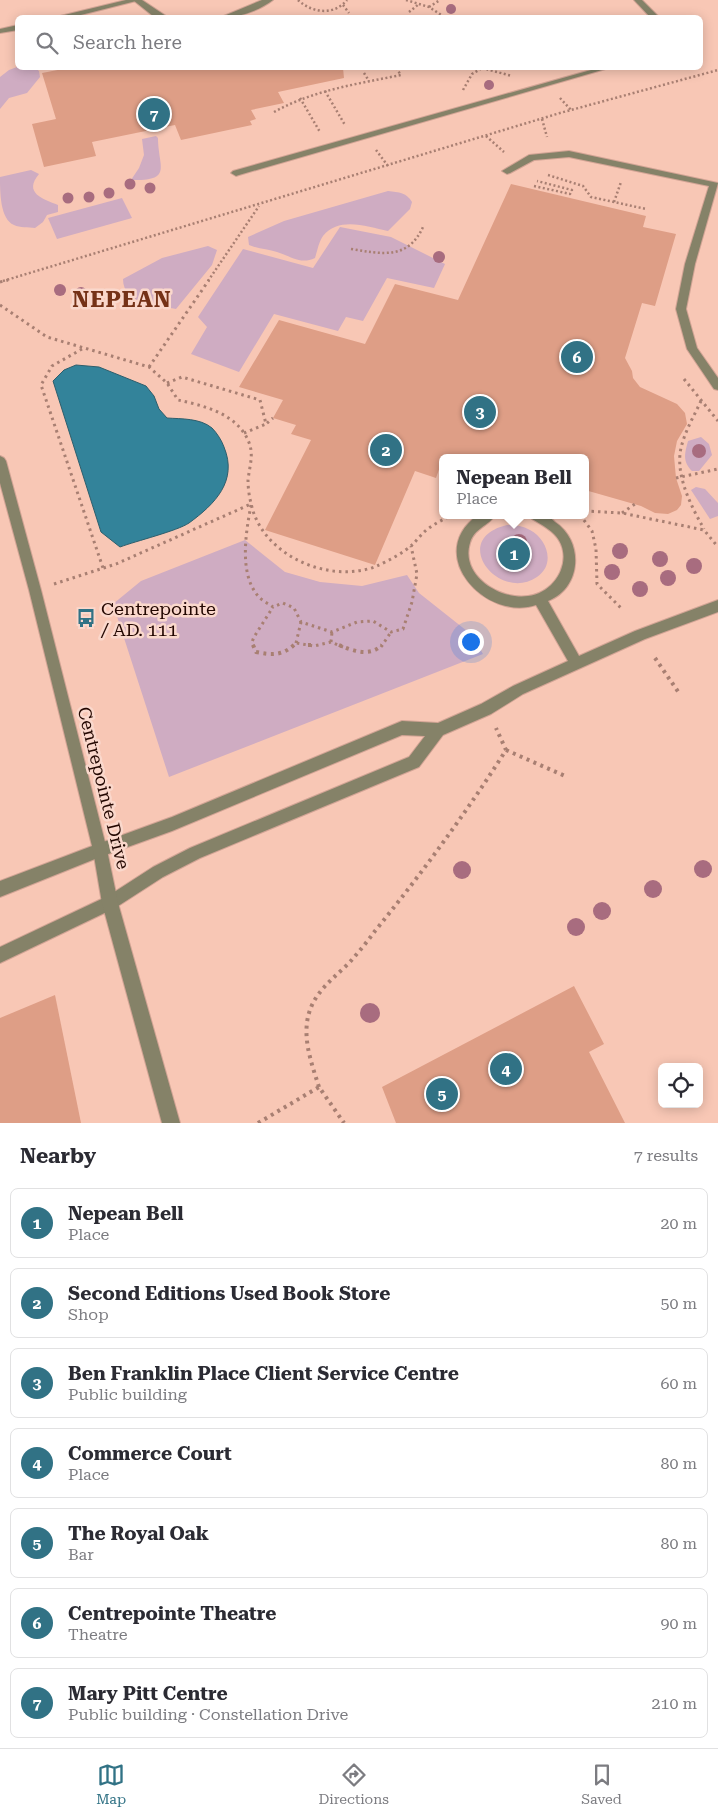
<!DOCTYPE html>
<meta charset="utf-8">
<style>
:root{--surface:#fff;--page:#f2f2f3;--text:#2b2b33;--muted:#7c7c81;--line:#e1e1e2;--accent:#317285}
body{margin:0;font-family:"Roboto Serif",serif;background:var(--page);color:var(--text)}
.controls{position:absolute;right:15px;bottom:15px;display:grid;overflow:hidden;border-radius:8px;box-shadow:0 2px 12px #0003}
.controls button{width:45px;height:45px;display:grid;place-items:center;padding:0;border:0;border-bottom:1px solid var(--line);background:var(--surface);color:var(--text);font:25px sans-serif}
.you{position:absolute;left:470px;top:641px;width:18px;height:18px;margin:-12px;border:4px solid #fff;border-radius:50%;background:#1a73e8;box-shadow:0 0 0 8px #1a73e833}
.badge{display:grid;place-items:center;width:32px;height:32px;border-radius:50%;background:var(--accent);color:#fff;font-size:16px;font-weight:700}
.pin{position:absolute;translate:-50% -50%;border:2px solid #fff;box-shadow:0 1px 5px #0006}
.popup{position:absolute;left:439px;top:454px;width:150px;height:65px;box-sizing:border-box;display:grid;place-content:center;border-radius:8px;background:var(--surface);filter:drop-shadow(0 1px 4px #0005);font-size:16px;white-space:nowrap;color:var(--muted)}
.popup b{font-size:19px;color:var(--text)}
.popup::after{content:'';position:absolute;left:50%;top:100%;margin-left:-10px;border:10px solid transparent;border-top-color:var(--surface)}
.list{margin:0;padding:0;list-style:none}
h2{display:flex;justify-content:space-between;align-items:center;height:65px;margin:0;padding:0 20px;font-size:21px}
h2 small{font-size:16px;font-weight:400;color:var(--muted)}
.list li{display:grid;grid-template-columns:32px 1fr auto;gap:15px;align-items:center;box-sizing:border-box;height:70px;margin:0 10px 10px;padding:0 10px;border:1px solid var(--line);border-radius:8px}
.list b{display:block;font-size:19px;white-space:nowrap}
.list p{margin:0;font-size:16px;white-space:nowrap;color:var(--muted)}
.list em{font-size:16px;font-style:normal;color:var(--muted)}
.icon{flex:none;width:28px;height:28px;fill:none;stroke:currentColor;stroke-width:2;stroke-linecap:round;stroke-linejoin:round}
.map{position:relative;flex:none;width:718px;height:1123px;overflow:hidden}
.search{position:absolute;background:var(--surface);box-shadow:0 2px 12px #0003;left:15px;right:15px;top:15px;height:55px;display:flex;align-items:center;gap:12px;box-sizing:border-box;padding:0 18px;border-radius:8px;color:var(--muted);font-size:19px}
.sheet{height:625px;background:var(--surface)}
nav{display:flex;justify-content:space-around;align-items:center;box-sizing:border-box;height:70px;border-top:1px solid var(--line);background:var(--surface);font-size:14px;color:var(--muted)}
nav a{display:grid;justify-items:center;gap:2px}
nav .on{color:var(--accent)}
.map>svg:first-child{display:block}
.green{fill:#cfacc2}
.water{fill:#33839a;stroke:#2e5e6c}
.building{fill:#de9e86}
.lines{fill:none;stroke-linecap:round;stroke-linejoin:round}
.service-casing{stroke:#d2a495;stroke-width:2}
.minor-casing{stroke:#d2a495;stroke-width:2}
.tertiary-casing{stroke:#d2a495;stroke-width:2}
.path-far2{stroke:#a87f72;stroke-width:2.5;stroke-dasharray:2 2.5;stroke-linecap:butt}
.path-far1{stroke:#a87f72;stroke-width:3;stroke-dasharray:2.5 4;stroke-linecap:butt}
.path{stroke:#a87f72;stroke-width:4;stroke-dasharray:3 4.5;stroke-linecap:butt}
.service{fill:#858268;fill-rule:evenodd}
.minor{fill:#858268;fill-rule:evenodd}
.tertiary{fill:#858268;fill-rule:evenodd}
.tree{fill:#a86c7f}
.labels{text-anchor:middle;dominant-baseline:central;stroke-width:5;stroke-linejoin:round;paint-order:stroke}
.poi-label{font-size:18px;fill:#230701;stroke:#fad8cc;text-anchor:start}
.street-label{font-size:18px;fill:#230701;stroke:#fad8cc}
.district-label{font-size:22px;font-weight:bold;letter-spacing:1px;fill:#753217;stroke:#fad8cc}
</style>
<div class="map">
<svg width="718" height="1123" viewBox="0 0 718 1123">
<rect width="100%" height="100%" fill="#f8c7b5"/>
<!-- green -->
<g class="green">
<path d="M17,67L35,68L39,71L40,77L27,93L9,98L0,109V77L9,70Z"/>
<path d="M156,136L158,138C158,167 174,181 131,180L139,168L144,155L142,139Z"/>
<path d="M31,170L39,174C23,193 43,199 58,205V212L47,215L43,222L35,228C28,227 20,228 14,225C0,219 0,192 0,177Z"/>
<path d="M388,191C399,192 407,193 412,202L410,209L388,231C367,227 340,216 323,236C319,241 317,252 315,258C300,265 291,256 277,252C268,249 258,249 249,245L248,237L284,221Z"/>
<path d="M122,198L132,218L57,239L48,218Z"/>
<path d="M340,227L391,237L445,264L434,288L387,278L363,321L346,317L338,331L274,314L239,372L191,354L207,327L198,317L243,249L313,268Z"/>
<path d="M208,246L217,250L212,265L176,309C157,305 123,305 123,279L162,258Z"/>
<path d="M701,437L709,444L712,455L699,471H692C682,461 685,453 688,441Z"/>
<path d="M696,487L705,489L718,503V516L710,519L691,490Z"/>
<path d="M507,525C515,525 523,526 530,530C547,539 556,564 537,577C499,603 448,539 507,525Z"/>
<path d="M245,540L285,572L320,582L362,586L407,575L419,593L472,635L483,654L169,777L113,604L141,581Z"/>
</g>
<!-- water -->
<path class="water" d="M76,365L99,367L146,386L154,396L159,409L167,418C181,419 200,418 212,428C217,433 222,441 224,447C238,481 215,504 189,523C177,531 136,541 120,547L101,532L53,381L64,370Z"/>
<!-- building -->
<g class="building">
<path d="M68,68H343L344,78L278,92L284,103L251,110L256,119L250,121L252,125L181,140L175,125L92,142L96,156L44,167L32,124L56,119L42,73Z"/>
<path d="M511,184L646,216L643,227L676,234L655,306L642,303L625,358L632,371L633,378L640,387L677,404L685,413L687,424L677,441L674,456L676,478L682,496L681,505L677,510L668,514L655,513L641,506L585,490V458H443L436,478L415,471L375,565L265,530L311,440L291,434L296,425L273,418L283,400L239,387L279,320L365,344L395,284L458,300Z"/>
<path d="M574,986L604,1044L589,1052L625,1123H396L382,1087Z"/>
<path d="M55,995L81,1123H0V1018Z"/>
</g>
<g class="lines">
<!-- service casing -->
<g class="service-casing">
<g id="service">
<path d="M133,0H142L169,18L153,16Z"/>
<path d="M262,0H273C259,11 237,18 219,18Z"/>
<path d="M634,0H642L660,18H651Z"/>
<path d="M598,68H609L239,175L236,176L231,173L233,171Z"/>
<path d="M569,151L718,183L695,264L686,309L697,348L718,378V390L714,389L687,349L676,309L685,264L709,186L569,157L534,160L510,173L507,174L502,171L529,155Z"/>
<path d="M478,515H495C489,526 474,528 470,543C460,575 499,600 528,596C557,593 576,556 554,534C548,528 539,523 532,519L530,515C535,515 541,514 546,515C549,516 553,520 555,522C584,541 582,588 548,601L579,656L635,631L718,600V612L645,639L523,694L491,714L443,735L419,767L200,858L163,877L115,908L110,911L105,908L102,903L105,898L153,867L190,848L409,757L425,736L402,735L172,831L100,857L95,855L93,850L95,845L172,817L402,721L438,723L481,704L513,686L568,661L536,605C486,622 423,554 478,515Z"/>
</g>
</g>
<!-- minor casing -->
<g class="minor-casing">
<g id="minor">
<path d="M100,843L105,845L107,850L105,855L0,897V881Z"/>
<path d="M110,895L115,898L118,903L115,908L0,963V947Z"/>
</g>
</g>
<!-- tertiary casing -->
<g class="tertiary-casing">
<g id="tertiary">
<path d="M126,0H140L69,18H52Z"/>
<path d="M18,25V30L0,33V29Z"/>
<path d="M0,456L4,458L6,461L41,590L107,850L118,903L180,1123H162L102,903L93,850L29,590L0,483Z"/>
</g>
</g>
<!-- path-far2 -->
<g class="path-far2">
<path d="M298,0C312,13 334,16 347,0"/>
<path d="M406,0L429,7L446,18"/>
<path d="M343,5L349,13"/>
<path d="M429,7L440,0"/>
<path d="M409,12L419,4"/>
<path d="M482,68L512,76"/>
<path d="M364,73L369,81"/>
<path d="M463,90L472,74L482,68"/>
<path d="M325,91L345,125"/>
<path d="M300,98L320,132"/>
<path d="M560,98L571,110"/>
<path d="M274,112C314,90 357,84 401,75L396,68"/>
<path d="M542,119L547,137"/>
<path d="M486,136L504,152"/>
<path d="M376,150L388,166"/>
<path d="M548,175L583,186L591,197L646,209"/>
<path d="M534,186L570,194L572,190L537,181"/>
<path d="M614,202L621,182"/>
<path d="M351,249C382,254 408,260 423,227"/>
<path d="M3,281L560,113L718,70"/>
<path d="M208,281L259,206"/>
</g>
<!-- path-far1 -->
<g class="path-far1">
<path d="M0,282L8,280"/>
<path d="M0,305L47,337L149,367L167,383L178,400C201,405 230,412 244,433C256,451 250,462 248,480C248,487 249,496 251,503C261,555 329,585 377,566C388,561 405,552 413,544C418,539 423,532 429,528C436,523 444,519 452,515"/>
<path d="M82,349L52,366L41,385L103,568"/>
<path d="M149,367L209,280"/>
<path d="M684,379L718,421"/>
<path d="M167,383L182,377L260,400L266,424L273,418"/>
<path d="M701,401C694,416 685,431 681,448C675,475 691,506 704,529"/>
<path d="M244,433L266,424"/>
<path d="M676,478L718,469"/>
<path d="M251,505C246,532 238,576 260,598C263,601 269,604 273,607L283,603L294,608L301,622L332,632L357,622L373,621L391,632L403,629L412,602L417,574L411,546"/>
<path d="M585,511L622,513L704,530L718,547"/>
<path d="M622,513L635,504"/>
<path d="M580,515L592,531L596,549L597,584L622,609"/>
<path d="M54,584L116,564L251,504"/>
<path d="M331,642L332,632"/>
<path d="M296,643L301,622"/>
<path d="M254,647L252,642L254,637L273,607"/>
<path d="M292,647L296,643L314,646L331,642L343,647"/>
<path d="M381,647L391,632"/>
</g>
<!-- path -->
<g class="path">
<path d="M253,645L256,652C271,655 282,656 294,645"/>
<path d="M308,645H315"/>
<path d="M339,645C353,651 370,657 382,645"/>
<path d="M655,658L679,693"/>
<path d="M506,750L565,776"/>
<path d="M319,1087C311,1062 301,1035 310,1010C317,990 334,978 349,963C358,953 367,942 375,931C422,873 466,813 506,750L496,728"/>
<path d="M258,1123L319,1087L344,1123"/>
</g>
<!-- service -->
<use href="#service" class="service"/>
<!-- minor -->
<use href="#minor" class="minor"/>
<!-- tertiary -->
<use href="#tertiary" class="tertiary"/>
</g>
<!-- trees -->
<g class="tree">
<circle cx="451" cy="9" r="5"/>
<circle cx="489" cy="85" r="5"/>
<circle cx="130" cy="184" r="5.5"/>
<circle cx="150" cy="188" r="5.5"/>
<circle cx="109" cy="193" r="5.5"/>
<circle cx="89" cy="197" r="5.5"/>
<circle cx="68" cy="198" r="5.5"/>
<circle cx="439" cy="257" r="6"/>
<circle cx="60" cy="290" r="6"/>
<circle cx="81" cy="293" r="6"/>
<circle cx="699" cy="451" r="7"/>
<circle cx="519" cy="542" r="8"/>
<circle cx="620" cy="551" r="8"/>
<circle cx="660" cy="559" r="8"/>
<circle cx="694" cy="566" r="8"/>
<circle cx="612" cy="572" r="8"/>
<circle cx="668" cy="578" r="8"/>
<circle cx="640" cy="589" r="8"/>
<circle cx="703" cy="869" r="9"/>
<circle cx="462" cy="870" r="9"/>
<circle cx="653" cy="889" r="9"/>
<circle cx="602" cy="911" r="9"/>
<circle cx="576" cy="927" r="9"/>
<circle cx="370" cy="1013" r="10"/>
</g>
<!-- icons -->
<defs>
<g id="bus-bare" transform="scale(1.5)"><path d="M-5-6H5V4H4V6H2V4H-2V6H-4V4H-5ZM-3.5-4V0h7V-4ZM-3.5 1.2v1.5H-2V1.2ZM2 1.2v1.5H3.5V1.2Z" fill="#317285" stroke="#fad8cc" stroke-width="2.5" paint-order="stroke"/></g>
</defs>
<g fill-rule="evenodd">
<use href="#bus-bare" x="86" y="618"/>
</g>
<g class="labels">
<!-- poi labels -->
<g class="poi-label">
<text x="101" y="608">Centrepointe<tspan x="101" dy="21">/ AD. 111</tspan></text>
</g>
<!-- street labels -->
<g class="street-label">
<text transform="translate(104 788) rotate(76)">Centrepointe Drive</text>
</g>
<!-- district labels -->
<g class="district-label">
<text x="122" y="299">NEPEAN</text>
</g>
</g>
</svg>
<div class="controls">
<button><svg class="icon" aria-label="locate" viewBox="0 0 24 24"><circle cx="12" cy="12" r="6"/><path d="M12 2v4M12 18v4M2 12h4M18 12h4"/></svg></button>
</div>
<div class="you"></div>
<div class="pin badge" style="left:514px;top:554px">1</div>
<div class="popup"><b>Nepean Bell</b>Place</div>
<div class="pin badge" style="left:386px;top:450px">2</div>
<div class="pin badge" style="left:480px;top:412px">3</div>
<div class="pin badge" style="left:506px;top:1069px">4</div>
<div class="pin badge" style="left:442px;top:1094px">5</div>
<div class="pin badge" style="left:577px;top:357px">6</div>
<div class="pin badge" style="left:154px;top:114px">7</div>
<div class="search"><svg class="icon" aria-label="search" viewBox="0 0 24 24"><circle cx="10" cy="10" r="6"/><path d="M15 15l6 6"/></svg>Search here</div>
</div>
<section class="sheet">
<h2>Nearby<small>7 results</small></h2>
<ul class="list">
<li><span class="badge">1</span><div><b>Nepean Bell</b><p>Place</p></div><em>20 m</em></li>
<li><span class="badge">2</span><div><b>Second Editions Used Book Store</b><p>Shop</p></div><em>50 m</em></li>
<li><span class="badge">3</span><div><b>Ben Franklin Place Client Service Centre</b><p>Public building</p></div><em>60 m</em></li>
<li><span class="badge">4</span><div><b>Commerce Court</b><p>Place</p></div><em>80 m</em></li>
<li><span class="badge">5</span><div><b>The Royal Oak</b><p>Bar</p></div><em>80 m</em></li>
<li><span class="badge">6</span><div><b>Centrepointe Theatre</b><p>Theatre</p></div><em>90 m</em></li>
<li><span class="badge">7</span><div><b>Mary Pitt Centre</b><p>Public building · Constellation Drive</p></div><em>210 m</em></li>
</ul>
</section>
<nav>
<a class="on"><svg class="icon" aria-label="map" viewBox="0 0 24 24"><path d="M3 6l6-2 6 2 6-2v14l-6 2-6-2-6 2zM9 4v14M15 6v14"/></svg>Map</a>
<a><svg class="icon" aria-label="directions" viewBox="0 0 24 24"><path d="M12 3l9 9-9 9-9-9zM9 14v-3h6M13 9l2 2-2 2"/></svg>Directions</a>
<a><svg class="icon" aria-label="saved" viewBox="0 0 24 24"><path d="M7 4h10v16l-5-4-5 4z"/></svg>Saved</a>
</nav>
